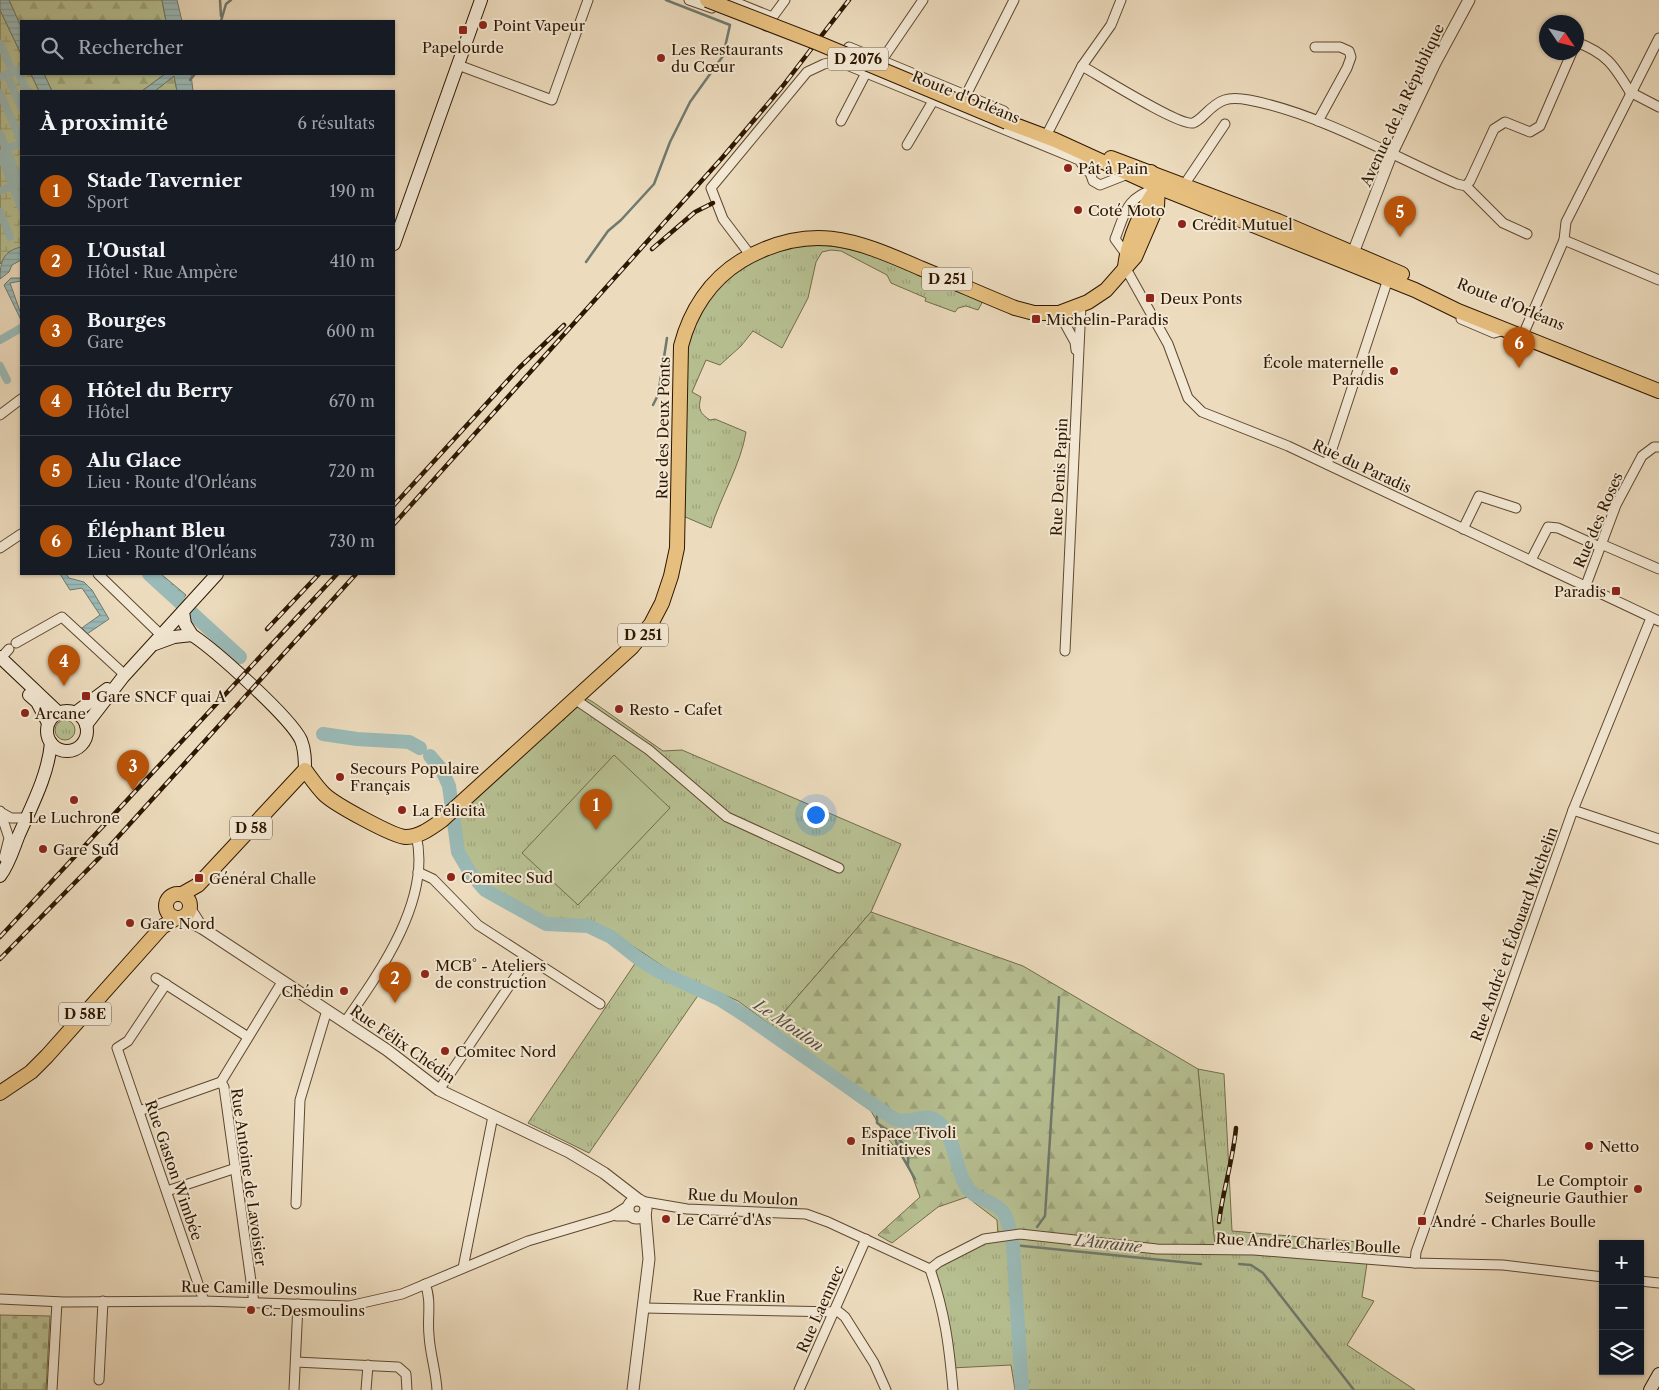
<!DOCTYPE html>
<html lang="fr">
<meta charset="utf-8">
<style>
:root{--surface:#171b24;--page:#20242c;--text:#f1f3f6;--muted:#9ea1a6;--line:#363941;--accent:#b45309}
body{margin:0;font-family:"Libre Caslon Text",serif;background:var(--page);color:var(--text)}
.controls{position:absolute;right:15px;bottom:15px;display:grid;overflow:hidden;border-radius:0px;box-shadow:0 1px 4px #0004}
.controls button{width:45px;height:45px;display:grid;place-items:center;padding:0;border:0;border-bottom:1px solid var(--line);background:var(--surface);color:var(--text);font:25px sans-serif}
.compass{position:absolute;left:1539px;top:15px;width:45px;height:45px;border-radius:50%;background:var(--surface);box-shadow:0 1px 4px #0004;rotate:125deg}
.you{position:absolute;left:815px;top:814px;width:18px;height:18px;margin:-12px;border:4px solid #fff;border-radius:50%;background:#1a73e8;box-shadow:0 0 0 8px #1a73e833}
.badge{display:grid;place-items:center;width:32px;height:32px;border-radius:50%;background:var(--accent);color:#fff;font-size:16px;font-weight:700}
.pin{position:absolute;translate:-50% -41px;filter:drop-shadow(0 1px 2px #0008)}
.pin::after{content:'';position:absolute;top:26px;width:18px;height:15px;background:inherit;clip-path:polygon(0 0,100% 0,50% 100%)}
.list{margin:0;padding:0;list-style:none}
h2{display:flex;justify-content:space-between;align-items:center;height:65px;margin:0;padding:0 20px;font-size:21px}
h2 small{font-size:16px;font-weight:400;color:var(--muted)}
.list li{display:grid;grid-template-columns:32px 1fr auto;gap:15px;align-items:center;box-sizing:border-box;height:70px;padding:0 20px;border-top:1px solid var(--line)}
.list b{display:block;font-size:19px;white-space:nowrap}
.list p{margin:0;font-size:16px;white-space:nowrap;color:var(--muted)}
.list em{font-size:16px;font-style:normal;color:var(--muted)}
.icon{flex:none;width:28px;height:28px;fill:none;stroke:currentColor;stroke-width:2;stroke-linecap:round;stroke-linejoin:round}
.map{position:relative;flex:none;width:1659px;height:1390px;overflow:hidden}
.search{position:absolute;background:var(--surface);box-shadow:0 1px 4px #0004;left:20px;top:20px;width:375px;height:55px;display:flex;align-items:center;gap:12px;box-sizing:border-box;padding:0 18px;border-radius:0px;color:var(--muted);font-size:19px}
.panel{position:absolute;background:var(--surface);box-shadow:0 1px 4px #0004;left:20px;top:90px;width:375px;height:485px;border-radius:0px}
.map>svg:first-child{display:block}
.grass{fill:url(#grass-tufts);stroke:#726c49}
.forest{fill:url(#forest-firs);stroke:#726c49}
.wetland{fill:url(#wetland-marsh);stroke:#726c49}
.cemetery{fill:url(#cemetery-stones);stroke:#726c49}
.pitch{fill:#b7c092;stroke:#726c49}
.water{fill:url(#water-rules);stroke:#6f796e}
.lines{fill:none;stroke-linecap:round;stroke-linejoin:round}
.stream{stroke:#6f796e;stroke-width:2.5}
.canal{stroke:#9abab7;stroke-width:8}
.river{stroke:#9abab7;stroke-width:14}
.minor-casing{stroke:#5e482f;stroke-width:11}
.tertiary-casing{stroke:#5e482f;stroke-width:13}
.secondary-casing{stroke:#2e1700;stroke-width:14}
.primary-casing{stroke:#2e1700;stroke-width:16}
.minor{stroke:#f3e8d4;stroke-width:9}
.tertiary{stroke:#f3e8d4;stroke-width:11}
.secondary{stroke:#f3e8d4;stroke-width:12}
.primary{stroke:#e6be7e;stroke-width:14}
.rail-casing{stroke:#2e1700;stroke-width:4.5}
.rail{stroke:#f3e8d4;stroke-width:2.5;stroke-dasharray:8;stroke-linecap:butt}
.primary-bridge-casing{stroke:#2e1700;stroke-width:16;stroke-linecap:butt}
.primary-bridge{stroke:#e6be7e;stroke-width:14}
.poi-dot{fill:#8f2418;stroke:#f3e8d4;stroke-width:2}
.labels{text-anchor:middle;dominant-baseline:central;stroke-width:4;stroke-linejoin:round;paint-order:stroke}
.shield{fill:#f3e8d4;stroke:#695640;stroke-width:1}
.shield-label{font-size:14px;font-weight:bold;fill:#2e1700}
.poi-label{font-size:15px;fill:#2e1700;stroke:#f3e8d4;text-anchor:start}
.street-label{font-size:15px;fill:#2e1700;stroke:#f3e8d4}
.water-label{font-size:16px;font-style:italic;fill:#545040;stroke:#f3e8d4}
</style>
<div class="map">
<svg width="1659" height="1390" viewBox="0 0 1659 1390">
<defs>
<pattern id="grass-tufts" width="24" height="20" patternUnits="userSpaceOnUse" patternTransform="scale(1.25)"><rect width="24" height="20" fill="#b7c092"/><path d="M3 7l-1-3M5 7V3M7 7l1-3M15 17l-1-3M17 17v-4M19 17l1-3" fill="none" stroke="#9ea47c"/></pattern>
<pattern id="forest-firs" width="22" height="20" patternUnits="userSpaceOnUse" patternTransform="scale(1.25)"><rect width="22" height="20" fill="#b7c092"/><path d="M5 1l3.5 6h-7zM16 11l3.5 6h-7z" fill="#9ea47c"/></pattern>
<pattern id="wetland-marsh" width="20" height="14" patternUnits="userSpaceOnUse" patternTransform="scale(1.25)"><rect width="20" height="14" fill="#b7c092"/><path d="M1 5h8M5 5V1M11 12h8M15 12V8" fill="none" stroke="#9ea47c"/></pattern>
<pattern id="cemetery-stones" width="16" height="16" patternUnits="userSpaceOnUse" patternTransform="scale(1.25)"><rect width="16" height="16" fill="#b7c092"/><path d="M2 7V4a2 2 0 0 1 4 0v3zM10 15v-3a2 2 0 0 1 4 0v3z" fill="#9ea47c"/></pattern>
<pattern id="water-rules" width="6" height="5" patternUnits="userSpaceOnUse" patternTransform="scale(1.25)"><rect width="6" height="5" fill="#9abab7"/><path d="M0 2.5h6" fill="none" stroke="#859f9c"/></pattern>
</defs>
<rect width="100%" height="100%" fill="#ecdbbd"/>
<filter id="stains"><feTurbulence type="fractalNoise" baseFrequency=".004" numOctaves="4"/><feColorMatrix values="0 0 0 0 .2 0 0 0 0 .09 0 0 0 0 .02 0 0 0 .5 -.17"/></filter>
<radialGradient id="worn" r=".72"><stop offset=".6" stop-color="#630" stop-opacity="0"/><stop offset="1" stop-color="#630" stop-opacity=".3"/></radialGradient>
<!-- grass -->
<g class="grass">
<path d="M810,244C871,247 927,277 983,301L978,310L966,306L958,308L955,312L925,301L926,298L891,283L887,275L841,251L831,250L822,252L816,262L808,298L782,348L753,331L741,346L720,365L706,360L692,392L701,397C698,408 699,413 710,420L715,419L746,432C741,464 721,496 711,528L683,516L685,352L695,319L721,284L749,262L776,250Z"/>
<path d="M573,691L593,702L663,751L682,750L901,844L871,912L772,1026L738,1001L667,969L609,930L573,924H546L485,890L471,874L458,852L453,815Z"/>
<circle cx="65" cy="730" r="10"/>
<path d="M636,962L656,974L699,994L589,1153L528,1123Z"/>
<path d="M1198,1069L1224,1074L1232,1231L1370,1243L1362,1297L1374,1301L1347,1345L1415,1390H1015L1011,1365L951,1368L930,1269L998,1235L1214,1246Z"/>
</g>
<!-- forest -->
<g class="forest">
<path d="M9,0H162L166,21H21V27Z"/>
<path d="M44,74H165L142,91H52Z"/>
<path d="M174,76L177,91H155Z"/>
<path d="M871,912L1023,966L1198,1069L1215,1246L1194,1251L998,1235L997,1220L967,1197L938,1207L892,1243L878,1235L920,1197L908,1164L885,1135L871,1111L844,1092L772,1026Z"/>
</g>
<!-- wetland -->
<path class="wetland" d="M0,10L21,54V74H31L39,91H21V247L8,253L0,264Z"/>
<!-- cemetery -->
<path class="cemetery" d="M0,1315L50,1316L46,1390H0Z"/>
<!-- pitch -->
<path class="pitch" d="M614,755L670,808L578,905L522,853Z"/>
<!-- water -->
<g class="water">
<path d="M0,0H9L21,27V54L0,10Z"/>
<path d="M162,0H177L182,21H166Z"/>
<path d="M31,74H44L52,91H39Z"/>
<path d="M165,74H191L193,91H177L174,76L155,91H142Z"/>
<path d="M21,247V260L12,265L9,272L0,279C0,262 3,251 21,247Z"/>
<path d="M11,278H21V281L10,283L21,314V320L4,285Z"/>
<path d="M60,574H66L69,578L84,582L92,590L109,619L84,636L79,630L100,615L82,588L70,590Z"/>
<path d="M145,574H161L186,595L177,605Z"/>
</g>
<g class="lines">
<!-- stream -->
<g class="stream">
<path d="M220,0L221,16"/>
<path d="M221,21L226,4L231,0"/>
<path d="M190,80L195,74"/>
<path d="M586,262L608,231L621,220L654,184L670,142L690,102L723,56L730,25L666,0"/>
<path d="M653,405L658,395L667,338"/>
<path d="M877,1108V1123C893,1134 911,1143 908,1164"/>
<path d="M895,1138L899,1151L915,1179"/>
<path d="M1037,1227L1045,1216L1059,997"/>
<path d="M1013,1245L1201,1264"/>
<path d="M1239,1264L1251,1265L1263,1273L1354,1390"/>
</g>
<!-- canal -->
<g class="canal">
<path d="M0,44L11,68"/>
<path d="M17,71L27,91"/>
<path d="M7,75L21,107"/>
<path d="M0,77L21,69"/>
<path d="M0,93L21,141"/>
<path d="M0,134L21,185"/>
<path d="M6,149L21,143"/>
<path d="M0,154L21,207"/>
<path d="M0,191L12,186"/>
<path d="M0,212L10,237"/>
<path d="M0,340L21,328"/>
<path d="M0,366L7,380"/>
</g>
<!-- river -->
<g class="river">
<path d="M149,574L240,657"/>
<path d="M323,734L357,739L409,742L420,748"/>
<path d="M430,756L442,770L449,786L458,852L471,874L485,890L546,924L588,926L611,937L639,959L658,971L721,1000L746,1016L894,1119C909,1126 924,1112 937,1121C954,1132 955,1168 966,1186C974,1200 994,1200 1003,1212C1009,1220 1011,1236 1013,1245L1022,1390"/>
</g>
<!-- minor casing -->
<g class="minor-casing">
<g id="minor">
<path d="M689,0L712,8"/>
<path d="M730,0L772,17"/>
<path d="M766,26L785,0"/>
<path d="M1659,38L1566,222L1564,240L1659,280"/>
<path d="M1576,42C1606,53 1614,65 1630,92"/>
<path d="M1315,47H1340L1349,51L1351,57L1347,68L1318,121"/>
<path d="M841,57L849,47L1004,111L1007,122"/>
<path d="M882,60L923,0"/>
<path d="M837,61L1079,160L1087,171"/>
<path d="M458,65L552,100L588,0"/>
<path d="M1082,66C1100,76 1179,126 1193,123C1198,121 1202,117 1205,114C1220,99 1228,96 1249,100C1318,113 1393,156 1457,184L1466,186L1503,223L1527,234"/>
<path d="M1630,92L1659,107"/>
<path d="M966,95L1014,0"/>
<path d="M841,121L866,73"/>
<path d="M1046,136L1082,66L1111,25L1121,0"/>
<path d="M907,145L933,101"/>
<path d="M1088,167L1093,181L1100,185L1128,174"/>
<path d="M1184,185L1225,124"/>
<path d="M1466,186L1470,181L1494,129L1505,122L1530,132L1540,126L1572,52"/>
<path d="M1126,254L1115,239C1126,211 1125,199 1156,188"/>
<path d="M751,256L723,219L711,188L807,72L824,64L837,61"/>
<path d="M1125,267L1168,344L1188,398L1202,412L1288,446L1659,621"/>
<path d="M1059,313L1075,342L1076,350"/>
<path d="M1461,319L1494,333L1504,330"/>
<path d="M1526,328L1564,240"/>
<path d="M0,415L21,399"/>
<path d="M1327,464L1388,279"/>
<path d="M1463,529L1479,496L1516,508"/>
<path d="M1601,544L1659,569"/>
<path d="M0,548L21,534"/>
<path d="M1531,560L1548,527L1558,528L1600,547"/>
<path d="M98,574L161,635"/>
<path d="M1586,585L1616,505L1642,456L1654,447H1659"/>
<path d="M16,643L62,617L125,675"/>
<path d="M1065,651L1081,305"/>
<path d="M1,658L9,649"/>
<path d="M576,700L649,750L727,817L839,868"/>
<path d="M1573,810L1659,839"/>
<path d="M0,811L9,838L4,858"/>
<path d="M2,813L11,818H26"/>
<path d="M418,872L433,879L478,925L600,1004"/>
<path d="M156,978L248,1037"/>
<path d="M166,984L128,1041L117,1048L204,1301"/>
<path d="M345,1022C380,972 432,899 416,835"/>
<path d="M439,1090L528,958"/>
<path d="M139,1111L221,1082"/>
<path d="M167,1191L236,1168"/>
<path d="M640,1201L687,1209L806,1214L828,1222L930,1269"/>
<path d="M296,1204L300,1100L327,1010"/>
<path d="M617,1216H632"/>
<path d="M1415,1263L1416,1252L1573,810L1651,618"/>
<path d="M463,1268L493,1116"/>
<path d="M930,1269L939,1262L984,1239L1020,1234L1157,1249L1254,1250L1415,1263L1503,1265L1603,1277"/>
<path d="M930,1269C945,1313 949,1345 953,1390"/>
<path d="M1640,1281L1659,1283"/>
<path d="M425,1284C432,1300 427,1319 429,1335C430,1354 436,1371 437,1390"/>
<path d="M0,1299L64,1302L204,1301L349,1306L402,1294L528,1241L612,1216L628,1206"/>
<path d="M254,1303L224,1087L221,1082L282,982"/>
<path d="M644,1308L839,1312L845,1317L874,1363L886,1390"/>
<path d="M296,1362L398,1367L406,1374L407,1390"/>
<path d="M99,1380L103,1301"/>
<path d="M52,1390L57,1302"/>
<path d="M294,1390L298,1304"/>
<path d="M366,1390L368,1365"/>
<path d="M799,1390L866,1239"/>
</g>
</g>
<!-- tertiary casing -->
<g class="tertiary-casing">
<g id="tertiary">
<path d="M1353,253L1391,155L1435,63L1469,0"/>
<path d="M190,909L202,928"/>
<path d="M182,918L202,928L387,1050L439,1090L569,1152L604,1173L639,1200"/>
<circle cx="637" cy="1209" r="9"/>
<path d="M633,1390L649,1259L645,1212"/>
</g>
</g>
<!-- secondary casing -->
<g class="secondary-casing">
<g id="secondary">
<path d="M394,244L481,0"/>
<path d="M183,612L185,624L192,635C215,650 290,717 301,740C305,750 305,760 305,770"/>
<path d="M155,644L174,637L192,635"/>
<path d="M0,657L59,713"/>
<path d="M29,695L37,702L48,723"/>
<circle cx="67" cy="731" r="20"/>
<path d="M75,713L107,689"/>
<path d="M86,725L123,677L217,574"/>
<path d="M0,876C9,864 13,850 18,837C31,807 48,776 51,743"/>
<path d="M1650,1390L1659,1374"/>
</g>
</g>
<!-- primary casing -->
<g class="primary-casing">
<g id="primary">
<path d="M1007,122L1055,140L1158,187L1415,290L1458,311L1659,391"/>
<path d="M1111,158L1278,221L1402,274"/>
<path d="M1125,267C1128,240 1141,209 1158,187"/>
<circle cx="178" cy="906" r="12"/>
<path d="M182,894L198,885L305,770C311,778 317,787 324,794C334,804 394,837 406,837C419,837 431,828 441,821L632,647L651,624L662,603L671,576L677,548L681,346C690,311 710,280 741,261C809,221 854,239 920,268C952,281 983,295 1015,308L1034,313H1059L1088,302L1106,290L1135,257L1157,206L1158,187L1151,172"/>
<path d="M0,1093L31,1072L47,1056L162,927L176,918"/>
</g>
</g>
<!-- minor -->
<use href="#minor" class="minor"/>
<!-- tertiary -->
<use href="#tertiary" class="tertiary"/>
<!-- secondary -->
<use href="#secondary" class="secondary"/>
<!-- primary -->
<use href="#primary" class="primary"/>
<!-- rail casing -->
<g class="rail-casing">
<g id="rail">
<path d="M652,249L695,212L713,203"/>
<path d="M394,505L519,368L564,325"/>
<path d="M394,524L722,158L782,87L849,0"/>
<path d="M267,629L319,574"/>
<path d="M0,937L337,574"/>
<path d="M0,959L99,858L356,574"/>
<path d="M1219,1222C1223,1190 1233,1160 1236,1128"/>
</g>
</g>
<!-- rail -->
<use href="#rail" class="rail"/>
<!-- primary-bridge casing -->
<g class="primary-bridge-casing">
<path id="primary-bridge" d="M707,0L818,43L1007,122"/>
</g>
<!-- primary-bridge -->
<use href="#primary-bridge" class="primary-bridge"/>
</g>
<!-- markers -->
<g class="poi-dot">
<circle cx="483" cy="25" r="5"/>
<rect x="458" y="25" width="10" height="10" rx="2.5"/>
<circle cx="661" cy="58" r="5"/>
<circle cx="1068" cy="168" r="5"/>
<circle cx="1078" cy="210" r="5"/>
<circle cx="1182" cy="224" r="5"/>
<rect x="1145" y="293" width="10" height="10" rx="2.5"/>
<rect x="1031" y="314" width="10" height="10" rx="2.5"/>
<circle cx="1394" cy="371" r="5"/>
<rect x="1611" y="586" width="10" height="10" rx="2.5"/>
<rect x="81" y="691" width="10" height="10" rx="2.5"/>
<circle cx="619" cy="709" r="5"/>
<circle cx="25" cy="713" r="5"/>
<circle cx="340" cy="777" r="5"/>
<circle cx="74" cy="800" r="5"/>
<circle cx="402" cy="810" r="5"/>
<circle cx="43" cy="849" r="5"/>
<circle cx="451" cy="877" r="5"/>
<rect x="194" y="873" width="10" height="10" rx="2.5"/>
<circle cx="130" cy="923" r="5"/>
<circle cx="425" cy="974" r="5"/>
<circle cx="344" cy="991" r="5"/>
<circle cx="445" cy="1051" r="5"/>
<circle cx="851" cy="1141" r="5"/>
<circle cx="1589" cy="1146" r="5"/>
<circle cx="1638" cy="1189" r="5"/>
<circle cx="666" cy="1219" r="5"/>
<rect x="1417" y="1216" width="10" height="10" rx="2.5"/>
<circle cx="251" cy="1310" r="5"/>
</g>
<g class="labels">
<!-- shield labels -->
<g class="shield">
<rect x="828" y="47.5" width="60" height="23" rx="4"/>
<rect x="922" y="267.5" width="50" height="23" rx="4"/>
<rect x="618" y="623.5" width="50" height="23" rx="4"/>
<rect x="230" y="816.5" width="42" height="23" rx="4"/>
<rect x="59" y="1002.5" width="52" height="23" rx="4"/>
</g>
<g class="shield-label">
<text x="858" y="59">D 2076</text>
<text x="947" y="279">D 251</text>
<text x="643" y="635">D 251</text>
<text x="251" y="828">D 58</text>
<text x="85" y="1014">D 58E</text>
</g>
<!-- poi labels -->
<g class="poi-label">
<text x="493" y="25">Point Vapeur</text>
<text x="463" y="47" text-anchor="middle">Papelourde</text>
<text x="671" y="49">Les Restaurants<tspan x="671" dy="17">du Cœur</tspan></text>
<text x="1078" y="168">Pât à Pain</text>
<text x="1088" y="210">Coté Moto</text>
<text x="1192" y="224">Crédit Mutuel</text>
<text x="1160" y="298">Deux Ponts</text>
<text x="1046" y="319">Michelin-Paradis</text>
<text x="1384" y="362" text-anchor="end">École maternelle<tspan x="1384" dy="17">Paradis</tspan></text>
<text x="1606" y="591" text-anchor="end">Paradis</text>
<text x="96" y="696">Gare SNCF quai A</text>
<text x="629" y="709">Resto - Cafet</text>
<text x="35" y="713">Arcane</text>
<text x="350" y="768">Secours Populaire<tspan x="350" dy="17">Français</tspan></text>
<text x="412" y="810">La Felicità</text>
<text x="74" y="817" text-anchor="middle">Le Luchrone</text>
<text x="53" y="849">Gare Sud</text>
<text x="461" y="877">Comitec Sud</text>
<text x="209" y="878">Général Challe</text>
<text x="140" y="923">Gare Nord</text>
<text x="435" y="965">MCB° - Ateliers<tspan x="435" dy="17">de construction</tspan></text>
<text x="334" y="991" text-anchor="end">Chédin</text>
<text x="455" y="1051">Comitec Nord</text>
<text x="861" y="1132">Espace Tivoli<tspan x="861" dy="17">Initiatives</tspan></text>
<text x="1599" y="1146">Netto</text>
<text x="1628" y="1180" text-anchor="end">Le Comptoir<tspan x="1628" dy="17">Seigneurie Gauthier</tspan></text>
<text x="676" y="1219">Le Carré d'As</text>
<text x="1432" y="1221">André - Charles Boulle</text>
<text x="261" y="1310">C. Desmoulins</text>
</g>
<!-- street labels -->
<g class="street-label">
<text transform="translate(966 97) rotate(22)">Route d'Orléans</text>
<text transform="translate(1402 105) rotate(-65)">Avenue de la République</text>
<text transform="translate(1511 304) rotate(22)">Route d'Orléans</text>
<text transform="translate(663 428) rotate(-89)">Rue des Deux Ponts</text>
<text transform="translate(1362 466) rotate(25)">Rue du Paradis</text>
<text transform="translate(1059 477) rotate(-87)">Rue Denis Papin</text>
<text transform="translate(1598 520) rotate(-67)">Rue des Roses</text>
<text transform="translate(1514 934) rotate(-70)">Rue André et Édouard Michelin</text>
<text transform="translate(403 1044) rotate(35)">Rue Félix Chédin</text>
<text transform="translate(174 1170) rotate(71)">Rue Gaston Wimbée</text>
<text transform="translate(249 1177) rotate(82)">Rue Antoine de Lavoisier</text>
<text transform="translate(743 1197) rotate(3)">Rue du Moulon</text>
<text transform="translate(1308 1243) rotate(3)">Rue André Charles Boulle</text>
<text transform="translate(269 1288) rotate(1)">Rue Camille Desmoulins</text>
<text transform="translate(739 1296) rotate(1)">Rue Franklin</text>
<text transform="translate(820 1309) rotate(-66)">Rue Laennec</text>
</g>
<!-- water labels -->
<g class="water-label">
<text transform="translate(789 1025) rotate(34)">Le Moulon</text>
<text transform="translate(1108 1243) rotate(6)">L'Auraine</text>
</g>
</g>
<rect width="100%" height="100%" filter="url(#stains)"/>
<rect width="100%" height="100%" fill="url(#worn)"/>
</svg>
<div class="controls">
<button>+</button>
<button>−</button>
<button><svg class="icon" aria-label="layers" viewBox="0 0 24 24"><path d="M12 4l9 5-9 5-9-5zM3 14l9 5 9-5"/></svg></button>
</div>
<svg class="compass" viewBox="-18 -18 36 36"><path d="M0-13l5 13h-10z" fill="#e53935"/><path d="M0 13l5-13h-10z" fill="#9ea1a6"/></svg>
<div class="you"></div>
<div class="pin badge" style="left:596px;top:830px">1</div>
<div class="pin badge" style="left:395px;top:1003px">2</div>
<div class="pin badge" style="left:133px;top:791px">3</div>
<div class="pin badge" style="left:64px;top:686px">4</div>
<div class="pin badge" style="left:1400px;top:237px">5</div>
<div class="pin badge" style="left:1519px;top:368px">6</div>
<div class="search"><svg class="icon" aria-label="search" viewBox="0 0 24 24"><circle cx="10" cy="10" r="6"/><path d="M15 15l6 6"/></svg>Rechercher</div>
<section class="panel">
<h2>À proximité<small>6 résultats</small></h2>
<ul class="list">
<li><span class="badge">1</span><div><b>Stade Tavernier</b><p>Sport</p></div><em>190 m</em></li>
<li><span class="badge">2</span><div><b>L'Oustal</b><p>Hôtel · Rue Ampère</p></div><em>410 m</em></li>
<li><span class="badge">3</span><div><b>Bourges</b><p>Gare</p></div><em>600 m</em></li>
<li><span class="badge">4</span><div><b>Hôtel du Berry</b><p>Hôtel</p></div><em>670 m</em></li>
<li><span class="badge">5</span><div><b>Alu Glace</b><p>Lieu · Route d'Orléans</p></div><em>720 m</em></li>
<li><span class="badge">6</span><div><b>Éléphant Bleu</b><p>Lieu · Route d'Orléans</p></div><em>730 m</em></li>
</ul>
</section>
</div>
